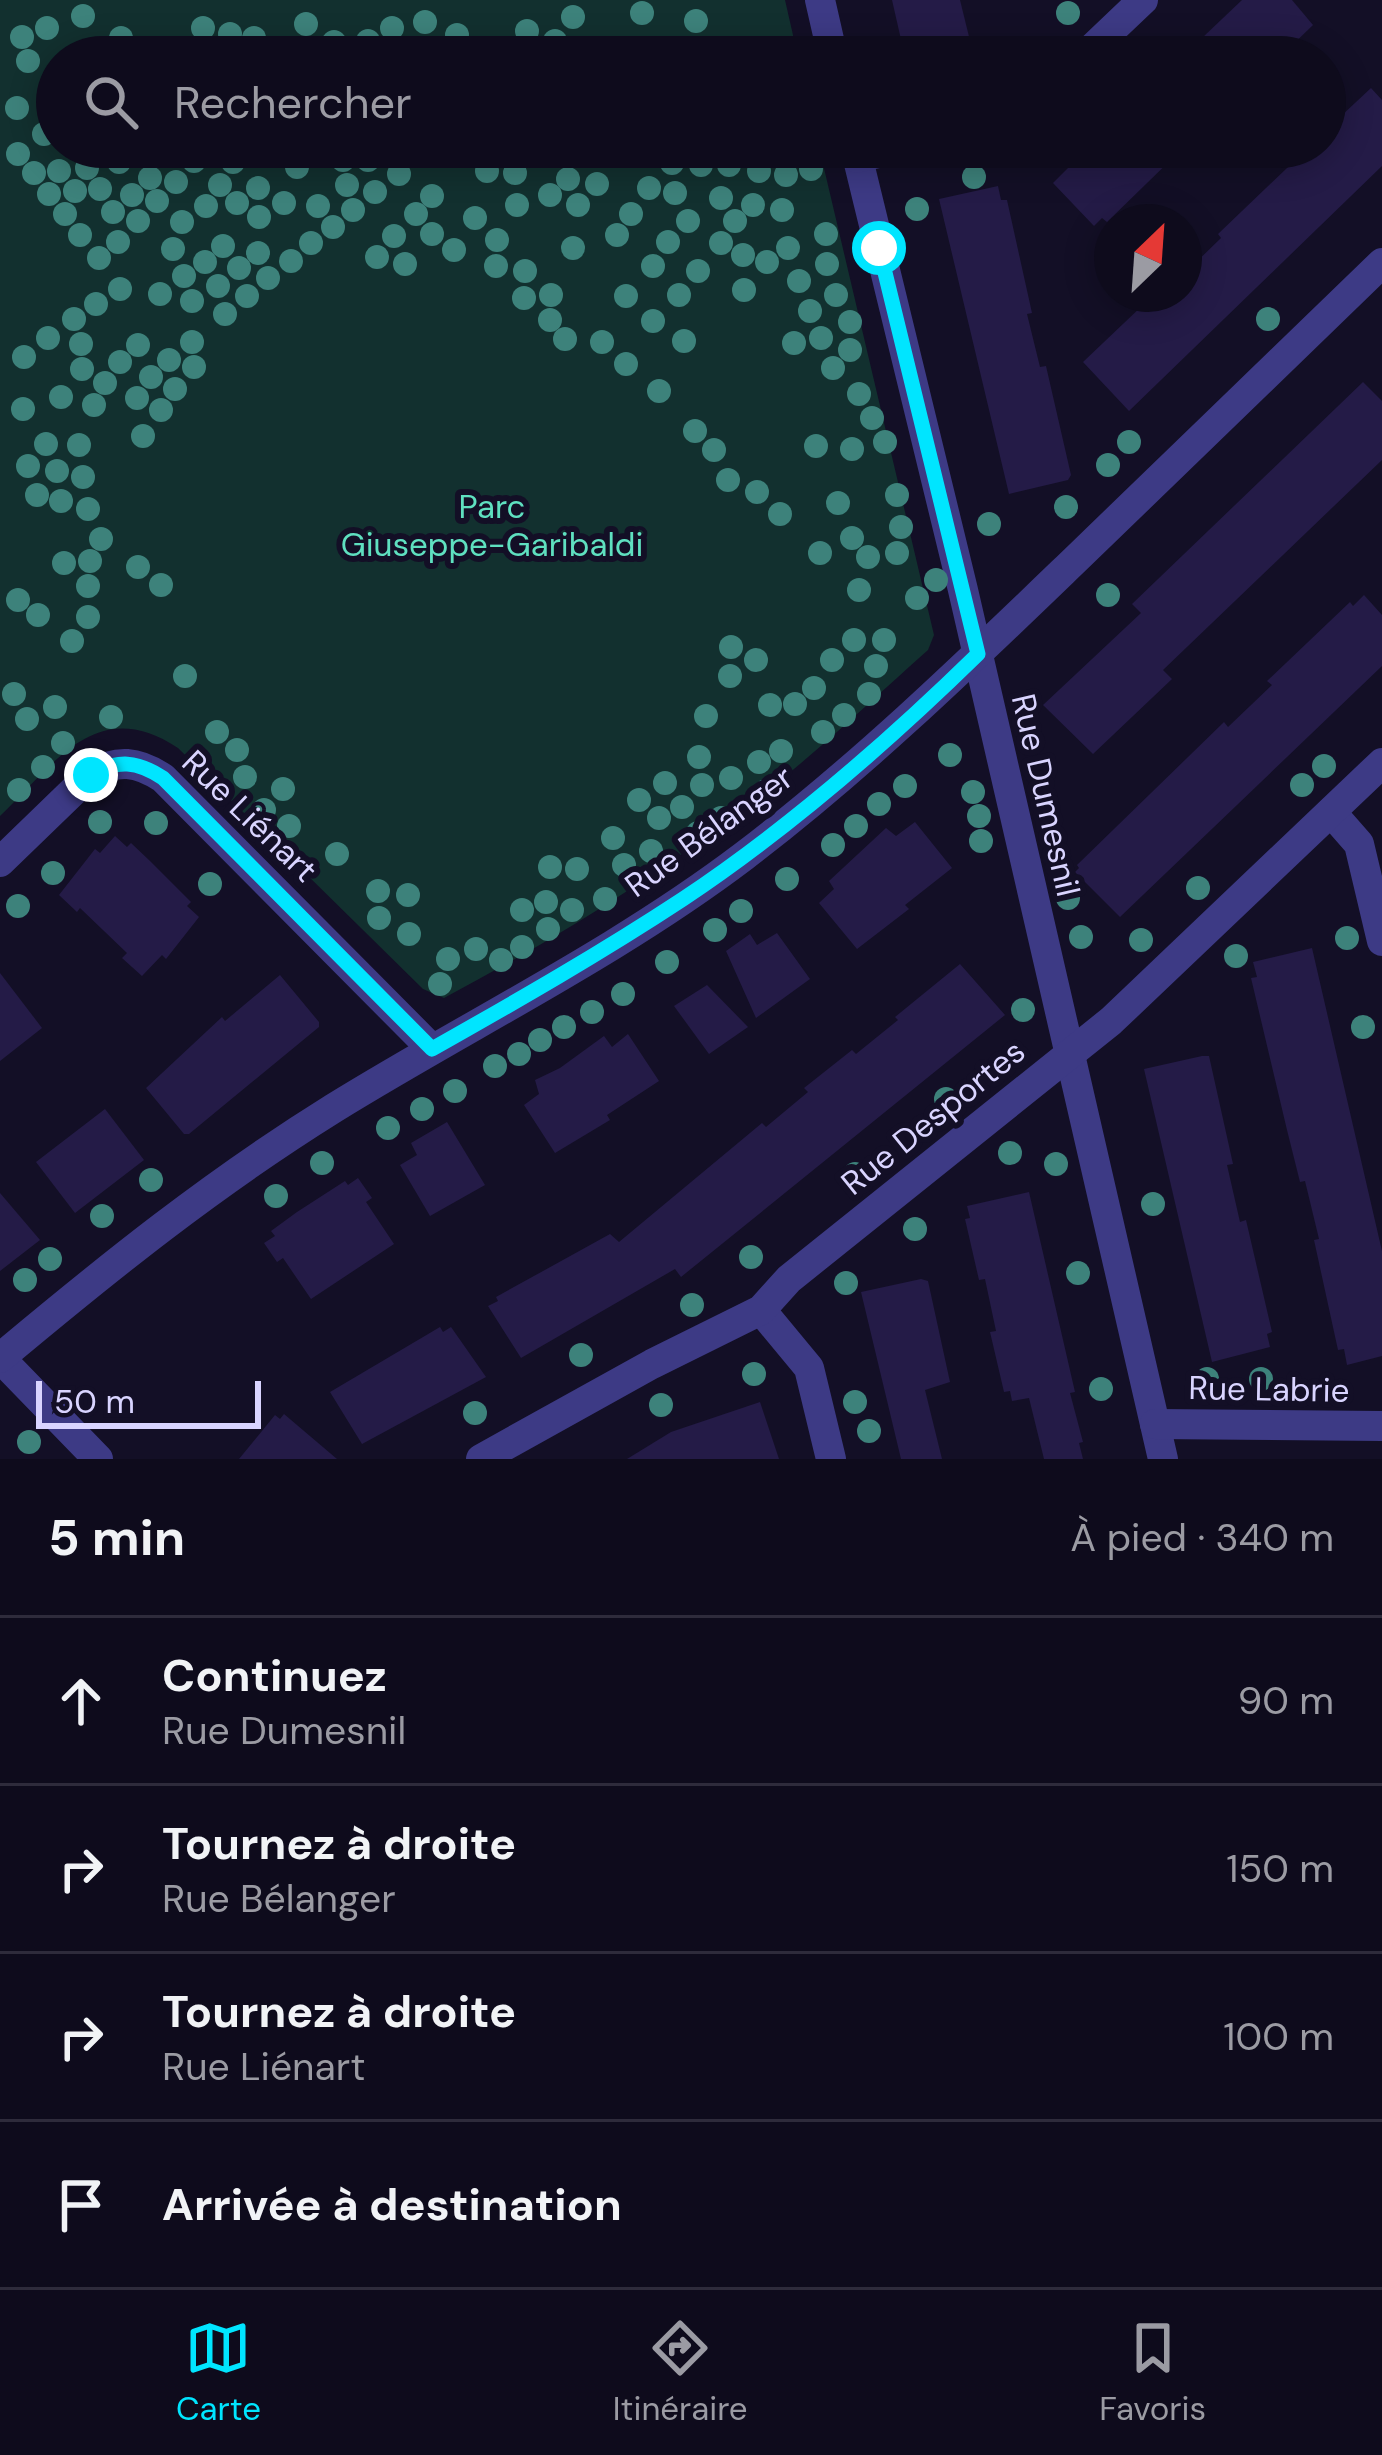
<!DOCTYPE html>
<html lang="fr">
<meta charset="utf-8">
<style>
:root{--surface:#0e0b1c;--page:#1c1929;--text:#f1f3f6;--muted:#9b9ba3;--line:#2e2b3b;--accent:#00e5ff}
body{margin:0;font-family:"DM Sans",sans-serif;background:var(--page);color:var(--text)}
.compass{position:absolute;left:1094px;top:204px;width:108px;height:108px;border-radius:50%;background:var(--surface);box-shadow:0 6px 30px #0003;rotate:25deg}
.scale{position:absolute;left:36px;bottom:30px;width:225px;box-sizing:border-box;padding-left:12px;border:6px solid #d9d4ff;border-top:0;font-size:33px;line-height:42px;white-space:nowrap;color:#d9d4ff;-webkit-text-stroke:9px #130f26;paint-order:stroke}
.stop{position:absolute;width:36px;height:36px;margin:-27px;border:9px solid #00e5ff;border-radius:50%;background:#fff}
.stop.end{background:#00e5ff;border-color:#fff;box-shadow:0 3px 12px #0008}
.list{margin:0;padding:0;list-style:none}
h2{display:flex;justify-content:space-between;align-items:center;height:156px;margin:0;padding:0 48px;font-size:51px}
h2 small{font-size:39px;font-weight:400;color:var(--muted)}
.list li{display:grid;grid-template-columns:78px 1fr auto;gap:36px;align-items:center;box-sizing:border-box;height:168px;padding:0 48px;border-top:3px solid var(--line)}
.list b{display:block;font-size:45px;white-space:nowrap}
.list p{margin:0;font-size:39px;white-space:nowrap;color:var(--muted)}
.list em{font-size:39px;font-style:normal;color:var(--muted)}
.icon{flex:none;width:66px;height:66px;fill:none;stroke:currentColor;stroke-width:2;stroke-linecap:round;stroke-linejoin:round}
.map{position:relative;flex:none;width:1382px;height:1459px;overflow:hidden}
.search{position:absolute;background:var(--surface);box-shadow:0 6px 30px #0003;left:36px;right:36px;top:36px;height:132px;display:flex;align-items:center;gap:30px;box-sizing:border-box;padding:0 42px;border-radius:66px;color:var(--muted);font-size:45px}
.sheet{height:828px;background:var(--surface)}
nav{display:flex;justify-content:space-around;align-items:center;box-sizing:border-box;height:168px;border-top:3px solid var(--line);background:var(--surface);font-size:33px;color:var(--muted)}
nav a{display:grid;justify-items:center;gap:6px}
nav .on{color:var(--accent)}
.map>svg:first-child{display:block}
.green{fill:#12302f}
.building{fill:#241b47}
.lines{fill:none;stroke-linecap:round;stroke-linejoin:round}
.minor{stroke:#3d3a85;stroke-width:30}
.tertiary{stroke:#3d3a85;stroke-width:30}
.tree{fill:#3d827b}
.route{stroke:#00e5ff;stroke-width:15}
.labels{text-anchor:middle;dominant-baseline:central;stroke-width:12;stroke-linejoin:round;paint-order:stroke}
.park-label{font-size:33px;fill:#5fe0c0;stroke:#130f26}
.street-label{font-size:33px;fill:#d9d4ff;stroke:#130f26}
</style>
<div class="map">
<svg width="1382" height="1459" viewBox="0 0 1382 1459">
<rect width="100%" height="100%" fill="#130f26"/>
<!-- green -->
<path class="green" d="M0,0H785L798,57H57V147H819L934,635L928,650C875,697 824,746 768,790C668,870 557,938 444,998L423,989L178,748C96,694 55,764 0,816Z"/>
<!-- building -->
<g class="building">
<path d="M892,0H960L974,57H905Z"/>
<path d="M1242,0H1292L1313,25L1280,57H1182Z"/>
<path d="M1371,88L1382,100V166L1129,411L1083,362L1144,304L1149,308L1163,294H1184V274L1221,238L1218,234L1309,147H1325V131Z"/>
<path d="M1089,147H1184L1107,222L1102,218L1094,226L1053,183Z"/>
<path d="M998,186L1001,200H1007L1032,313L1027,314L1040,367L1046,366L1071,475L1068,480L1009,494L939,199Z"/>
<path d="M1363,382L1382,401V460L1163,670L1172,679L1093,754L1043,705L1141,613L1132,604Z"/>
<path d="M1364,595L1382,615V666L1120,917L1075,872L1079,868L1077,865L1224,722L1228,727L1272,685L1267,681L1350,602L1353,606Z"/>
<path d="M915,822L952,868L905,905L909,909L857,949L819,903L834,889L829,881L886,828L896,836Z"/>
<path d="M115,836L127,847L131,843L150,861L191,902L187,906L199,917L166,959L162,955L142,976L122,958L127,953L80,908L77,912L59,895L95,849L100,853Z"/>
<path d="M777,933L810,979L756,1018L726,951L750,934L757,945Z"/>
<path d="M1312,948L1382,1251V1356L1347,1365L1344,1349L1338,1350L1314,1240L1319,1239L1305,1181L1300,1182L1287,1130L1251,978L1257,977L1253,962Z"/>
<path d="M960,964L1005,1015L681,1277L675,1269L521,1358L488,1306L498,1301L496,1297L610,1234L619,1242L762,1123L766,1127L808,1092L804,1088L852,1050L856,1054L898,1020L895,1017Z"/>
<path d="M0,973L42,1028L0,1061Z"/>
<path d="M280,975L319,1022V1027L189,1134H184L146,1088L222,1017L225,1021Z"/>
<path d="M707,985L748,1027L709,1054L674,1006Z"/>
<path d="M628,1034L659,1081L607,1115L610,1120L555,1153L524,1105L539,1094L535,1080L560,1068L604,1036L612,1047Z"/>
<path d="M1202,1056H1209L1233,1164L1227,1165L1240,1222L1246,1220L1272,1332L1267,1334L1270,1347L1212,1362L1144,1069Z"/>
<path d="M105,1109L144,1160L75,1213L36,1162Z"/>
<path d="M447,1122L485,1185L430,1216L400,1165L417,1155L411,1143Z"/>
<path d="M358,1178L372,1198L366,1202L394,1244L311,1299L283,1258L277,1262L264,1243L275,1236L271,1231L297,1212L345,1181L348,1185Z"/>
<path d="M1029,1192L1075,1392L1070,1393L1083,1442L1079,1443L1083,1459H1044L1029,1398L1012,1401L1010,1391L1004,1392L990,1332L996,1331L985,1279L979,1280L965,1219L970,1218L967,1206Z"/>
<path d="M0,1193L40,1240L0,1271Z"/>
<path d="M921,1279L928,1281L950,1382L925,1390L942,1459H901L861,1292Z"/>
<path d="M440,1327L443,1332L451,1327L486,1377L362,1444L330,1392Z"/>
<path d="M760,1402L779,1459H627L671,1432Z"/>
<path d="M284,1414L337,1459H239L275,1415L280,1419Z"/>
</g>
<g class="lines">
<!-- minor -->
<g class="minor">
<path d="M820,0L833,57"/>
<path d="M1083,57L1143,0"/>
<path d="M855,147L963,590L1163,1459"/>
<path d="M857,158L905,147"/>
<path d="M1331,812L1359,844L1382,941"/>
<path d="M0,862L91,774C118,759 137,761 163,778L432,1049"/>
<path d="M761,1310L809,1368L831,1459"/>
<path d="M0,1358L98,1459"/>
<path d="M1155,1424L1382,1426"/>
<path d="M481,1459L652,1364L761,1310L789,1279L1111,1021L1382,763"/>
</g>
<!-- tertiary -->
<path class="tertiary" d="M0,1358C110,1266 212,1184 334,1108C470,1024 616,953 744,856C862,766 968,663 1075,560C1177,461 1280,362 1382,263"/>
</g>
<!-- trees -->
<g class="tree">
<circle cx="642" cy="13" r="12"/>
<circle cx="1068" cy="13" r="12"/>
<circle cx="83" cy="16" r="12"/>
<circle cx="573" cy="17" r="12"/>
<circle cx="696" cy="21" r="12"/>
<circle cx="425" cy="22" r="12"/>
<circle cx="306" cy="24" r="12"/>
<circle cx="47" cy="28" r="12"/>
<circle cx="203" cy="28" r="12"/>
<circle cx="392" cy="28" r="12"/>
<circle cx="527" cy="31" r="12"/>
<circle cx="230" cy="34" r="12"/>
<circle cx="457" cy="35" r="12"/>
<circle cx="22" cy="37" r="12"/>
<circle cx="121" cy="38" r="12"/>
<circle cx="254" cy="38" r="12"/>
<circle cx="368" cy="41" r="12"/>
<circle cx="555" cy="41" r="12"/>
<circle cx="334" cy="42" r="12"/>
<circle cx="28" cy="61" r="12"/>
<circle cx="17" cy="108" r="12"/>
<circle cx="44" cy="134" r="12"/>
<circle cx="18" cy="154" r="12"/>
<circle cx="343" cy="160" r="12"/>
<circle cx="368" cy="160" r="12"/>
<circle cx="194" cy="161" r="12"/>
<circle cx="119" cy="162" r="12"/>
<circle cx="233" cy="162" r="12"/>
<circle cx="672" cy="163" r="12"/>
<circle cx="701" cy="165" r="12"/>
<circle cx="729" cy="165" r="12"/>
<circle cx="297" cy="167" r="12"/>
<circle cx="87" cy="168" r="12"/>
<circle cx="811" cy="169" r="12"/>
<circle cx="59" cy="171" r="12"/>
<circle cx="487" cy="171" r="12"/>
<circle cx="759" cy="171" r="12"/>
<circle cx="34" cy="173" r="12"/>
<circle cx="515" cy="173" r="12"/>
<circle cx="399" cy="174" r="12"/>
<circle cx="786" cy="175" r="12"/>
<circle cx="974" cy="177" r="12"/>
<circle cx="150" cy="178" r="12"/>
<circle cx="568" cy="179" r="12"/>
<circle cx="176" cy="182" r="12"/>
<circle cx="597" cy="184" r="12"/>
<circle cx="220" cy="185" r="12"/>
<circle cx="347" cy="185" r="12"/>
<circle cx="258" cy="188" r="12"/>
<circle cx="649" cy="188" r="12"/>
<circle cx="100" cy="189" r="12"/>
<circle cx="75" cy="191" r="12"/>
<circle cx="375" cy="192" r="12"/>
<circle cx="675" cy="193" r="12"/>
<circle cx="49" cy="194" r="12"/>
<circle cx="132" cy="195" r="12"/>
<circle cx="550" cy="195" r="12"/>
<circle cx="432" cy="196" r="12"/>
<circle cx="721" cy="198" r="12"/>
<circle cx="157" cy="201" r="12"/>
<circle cx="237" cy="203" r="12"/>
<circle cx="284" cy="203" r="12"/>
<circle cx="517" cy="205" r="12"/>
<circle cx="578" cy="205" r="12"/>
<circle cx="753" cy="205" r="12"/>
<circle cx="206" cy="206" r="12"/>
<circle cx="318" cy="206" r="12"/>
<circle cx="917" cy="209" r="12"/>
<circle cx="353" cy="210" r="12"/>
<circle cx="782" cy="210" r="12"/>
<circle cx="113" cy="212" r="12"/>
<circle cx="65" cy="214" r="12"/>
<circle cx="416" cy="214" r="12"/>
<circle cx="631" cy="214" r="12"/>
<circle cx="259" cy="217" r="12"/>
<circle cx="475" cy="218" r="12"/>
<circle cx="138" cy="221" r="12"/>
<circle cx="688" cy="221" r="12"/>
<circle cx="735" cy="221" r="12"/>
<circle cx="182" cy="222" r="12"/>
<circle cx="333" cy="227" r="12"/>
<circle cx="432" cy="234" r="12"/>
<circle cx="826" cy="234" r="12"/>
<circle cx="80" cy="235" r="12"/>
<circle cx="617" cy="235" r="12"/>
<circle cx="394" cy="236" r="12"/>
<circle cx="497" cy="240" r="12"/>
<circle cx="118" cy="242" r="12"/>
<circle cx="668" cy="242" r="12"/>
<circle cx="311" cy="243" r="12"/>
<circle cx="721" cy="243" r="12"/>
<circle cx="223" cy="246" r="12"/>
<circle cx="573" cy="248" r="12"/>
<circle cx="788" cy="248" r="12"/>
<circle cx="173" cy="249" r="12"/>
<circle cx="454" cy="250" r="12"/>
<circle cx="258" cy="253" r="12"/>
<circle cx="743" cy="255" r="12"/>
<circle cx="377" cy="257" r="12"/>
<circle cx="99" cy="258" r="12"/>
<circle cx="291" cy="261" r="12"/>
<circle cx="205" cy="262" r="12"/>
<circle cx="767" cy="262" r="12"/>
<circle cx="405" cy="264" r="12"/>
<circle cx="827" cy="264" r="12"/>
<circle cx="496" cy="266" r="12"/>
<circle cx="653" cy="266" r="12"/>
<circle cx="239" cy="268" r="12"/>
<circle cx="525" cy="271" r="12"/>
<circle cx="698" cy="271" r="12"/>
<circle cx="184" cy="276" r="12"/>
<circle cx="268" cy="278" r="12"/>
<circle cx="799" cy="281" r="12"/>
<circle cx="218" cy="286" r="12"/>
<circle cx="120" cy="289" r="12"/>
<circle cx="744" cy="290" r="12"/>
<circle cx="160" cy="294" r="12"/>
<circle cx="551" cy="295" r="12"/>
<circle cx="679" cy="295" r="12"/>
<circle cx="836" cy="295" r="12"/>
<circle cx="247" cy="296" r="12"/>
<circle cx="626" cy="296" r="12"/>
<circle cx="524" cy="298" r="12"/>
<circle cx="192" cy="301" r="12"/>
<circle cx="96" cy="304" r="12"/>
<circle cx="810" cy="311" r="12"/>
<circle cx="225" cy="314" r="12"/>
<circle cx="74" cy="319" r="12"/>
<circle cx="1268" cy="319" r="12"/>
<circle cx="550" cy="320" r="12"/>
<circle cx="653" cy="321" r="12"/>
<circle cx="850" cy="322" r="12"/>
<circle cx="48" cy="338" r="12"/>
<circle cx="821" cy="338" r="12"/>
<circle cx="565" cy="339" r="12"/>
<circle cx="684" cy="341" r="12"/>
<circle cx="192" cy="342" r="12"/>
<circle cx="602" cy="342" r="12"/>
<circle cx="794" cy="343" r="12"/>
<circle cx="81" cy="344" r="12"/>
<circle cx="138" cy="345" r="12"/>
<circle cx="850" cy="350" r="12"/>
<circle cx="24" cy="357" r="12"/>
<circle cx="169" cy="360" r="12"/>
<circle cx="120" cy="362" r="12"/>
<circle cx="626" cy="364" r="12"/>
<circle cx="194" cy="367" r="12"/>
<circle cx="833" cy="368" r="12"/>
<circle cx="82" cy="369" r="12"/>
<circle cx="151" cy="377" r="12"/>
<circle cx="105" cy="383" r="12"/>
<circle cx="175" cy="389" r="12"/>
<circle cx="659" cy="391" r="12"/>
<circle cx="859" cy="394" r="12"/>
<circle cx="61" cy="397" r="12"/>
<circle cx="137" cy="398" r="12"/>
<circle cx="94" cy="405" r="12"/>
<circle cx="23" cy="409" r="12"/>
<circle cx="161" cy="410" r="12"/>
<circle cx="872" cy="418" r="12"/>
<circle cx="695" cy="431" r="12"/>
<circle cx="143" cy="436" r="12"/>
<circle cx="885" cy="442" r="12"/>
<circle cx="1129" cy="442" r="12"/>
<circle cx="46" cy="444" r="12"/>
<circle cx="79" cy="445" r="12"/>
<circle cx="816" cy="446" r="12"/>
<circle cx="852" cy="449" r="12"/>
<circle cx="714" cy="450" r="12"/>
<circle cx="1108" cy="465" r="12"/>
<circle cx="28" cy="466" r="12"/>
<circle cx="57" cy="471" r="12"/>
<circle cx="83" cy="477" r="12"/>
<circle cx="728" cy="480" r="12"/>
<circle cx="757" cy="492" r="12"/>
<circle cx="37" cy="495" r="12"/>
<circle cx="897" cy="495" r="12"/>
<circle cx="61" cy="501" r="12"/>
<circle cx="838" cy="503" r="12"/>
<circle cx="1066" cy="507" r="12"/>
<circle cx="88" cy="509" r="12"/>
<circle cx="780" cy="514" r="12"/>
<circle cx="989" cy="524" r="12"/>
<circle cx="901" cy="527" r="12"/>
<circle cx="852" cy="538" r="12"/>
<circle cx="101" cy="539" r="12"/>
<circle cx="820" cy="553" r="12"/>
<circle cx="897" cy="553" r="12"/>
<circle cx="868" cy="557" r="12"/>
<circle cx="90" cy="561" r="12"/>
<circle cx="64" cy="563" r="12"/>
<circle cx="138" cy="567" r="12"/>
<circle cx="936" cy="580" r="12"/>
<circle cx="161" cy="585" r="12"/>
<circle cx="88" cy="586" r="12"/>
<circle cx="859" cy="590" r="12"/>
<circle cx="1108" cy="595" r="12"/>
<circle cx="917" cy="598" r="12"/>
<circle cx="18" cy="600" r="12"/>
<circle cx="38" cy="615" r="12"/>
<circle cx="88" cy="617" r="12"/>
<circle cx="854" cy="640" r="12"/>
<circle cx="884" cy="640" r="12"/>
<circle cx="72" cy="641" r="12"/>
<circle cx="731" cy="647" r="12"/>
<circle cx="756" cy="660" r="12"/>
<circle cx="832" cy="660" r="12"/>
<circle cx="876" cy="666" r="12"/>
<circle cx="185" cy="676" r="12"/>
<circle cx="730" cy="676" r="12"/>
<circle cx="814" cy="688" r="12"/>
<circle cx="14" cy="694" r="12"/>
<circle cx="869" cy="694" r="12"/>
<circle cx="795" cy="704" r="12"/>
<circle cx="770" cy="705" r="12"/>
<circle cx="55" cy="707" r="12"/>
<circle cx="844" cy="715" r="12"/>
<circle cx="706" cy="716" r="12"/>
<circle cx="111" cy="717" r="12"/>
<circle cx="27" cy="719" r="12"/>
<circle cx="217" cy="732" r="12"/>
<circle cx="823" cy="732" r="12"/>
<circle cx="63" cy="743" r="12"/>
<circle cx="237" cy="750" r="12"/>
<circle cx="781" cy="751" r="12"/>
<circle cx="950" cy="755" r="12"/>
<circle cx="699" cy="757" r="12"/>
<circle cx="759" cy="762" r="12"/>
<circle cx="1324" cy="766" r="12"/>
<circle cx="43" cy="767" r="12"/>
<circle cx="245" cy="777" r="12"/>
<circle cx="731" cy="778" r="12"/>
<circle cx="665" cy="783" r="12"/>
<circle cx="702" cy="785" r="12"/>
<circle cx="1302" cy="785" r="12"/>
<circle cx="905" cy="786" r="12"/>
<circle cx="283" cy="789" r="12"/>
<circle cx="19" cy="790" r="12"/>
<circle cx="766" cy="791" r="12"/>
<circle cx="973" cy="792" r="12"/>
<circle cx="639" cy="800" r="12"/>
<circle cx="879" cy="804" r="12"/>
<circle cx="682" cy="807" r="12"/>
<circle cx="264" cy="810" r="12"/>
<circle cx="979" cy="816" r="12"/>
<circle cx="659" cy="818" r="12"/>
<circle cx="721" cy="818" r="12"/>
<circle cx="100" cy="822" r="12"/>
<circle cx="156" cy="823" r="12"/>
<circle cx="289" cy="826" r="12"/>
<circle cx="856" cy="826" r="12"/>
<circle cx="698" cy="833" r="12"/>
<circle cx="613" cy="838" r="12"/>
<circle cx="981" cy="841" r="12"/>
<circle cx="833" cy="845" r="12"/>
<circle cx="651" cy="851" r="12"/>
<circle cx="337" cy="854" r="12"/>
<circle cx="624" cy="865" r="12"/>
<circle cx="550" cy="867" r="12"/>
<circle cx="577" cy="869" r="12"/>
<circle cx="53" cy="873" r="12"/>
<circle cx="787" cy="879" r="12"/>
<circle cx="210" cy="884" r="12"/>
<circle cx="1198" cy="888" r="12"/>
<circle cx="378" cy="891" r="12"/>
<circle cx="408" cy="895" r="12"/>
<circle cx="1068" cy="898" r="12"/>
<circle cx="605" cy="899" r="12"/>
<circle cx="546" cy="902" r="12"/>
<circle cx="18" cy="906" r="12"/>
<circle cx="522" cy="910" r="12"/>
<circle cx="572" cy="910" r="12"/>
<circle cx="741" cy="911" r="12"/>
<circle cx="379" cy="918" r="12"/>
<circle cx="548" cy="929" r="12"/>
<circle cx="715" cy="930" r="12"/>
<circle cx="409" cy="934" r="12"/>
<circle cx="1081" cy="937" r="12"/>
<circle cx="1347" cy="938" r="12"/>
<circle cx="1141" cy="940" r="12"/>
<circle cx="522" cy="947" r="12"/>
<circle cx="476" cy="949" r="12"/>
<circle cx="1236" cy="956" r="12"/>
<circle cx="448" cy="959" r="12"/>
<circle cx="501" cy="960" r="12"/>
<circle cx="667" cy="962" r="12"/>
<circle cx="440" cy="984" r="12"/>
<circle cx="623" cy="994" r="12"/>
<circle cx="1023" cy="1010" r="12"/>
<circle cx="592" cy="1012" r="12"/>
<circle cx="564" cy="1027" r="12"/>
<circle cx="1363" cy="1027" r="12"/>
<circle cx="540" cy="1040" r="12"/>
<circle cx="519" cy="1054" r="12"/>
<circle cx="495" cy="1066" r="12"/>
<circle cx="455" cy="1091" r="12"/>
<circle cx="946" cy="1099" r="12"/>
<circle cx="422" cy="1109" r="12"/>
<circle cx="388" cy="1128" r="12"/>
<circle cx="1010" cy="1153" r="12"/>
<circle cx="322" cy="1163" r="12"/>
<circle cx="1056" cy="1164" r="12"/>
<circle cx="855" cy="1174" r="12"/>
<circle cx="151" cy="1180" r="12"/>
<circle cx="276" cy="1196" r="12"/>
<circle cx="1153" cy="1204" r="12"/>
<circle cx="102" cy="1216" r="12"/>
<circle cx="915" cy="1229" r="12"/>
<circle cx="751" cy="1257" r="12"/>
<circle cx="50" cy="1259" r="12"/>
<circle cx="1078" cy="1273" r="12"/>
<circle cx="25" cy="1280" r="12"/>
<circle cx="846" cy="1283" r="12"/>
<circle cx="692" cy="1305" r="12"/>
<circle cx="581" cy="1355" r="12"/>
<circle cx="754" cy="1374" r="12"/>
<circle cx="1207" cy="1379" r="12"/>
<circle cx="1261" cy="1379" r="12"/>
<circle cx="1101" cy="1389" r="12"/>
<circle cx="855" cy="1402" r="12"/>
<circle cx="661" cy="1405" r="12"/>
<circle cx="475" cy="1413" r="12"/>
<circle cx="869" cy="1431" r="12"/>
<circle cx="29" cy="1442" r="12"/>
</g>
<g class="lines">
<!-- route -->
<path class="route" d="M91,775C118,759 137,761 163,778L432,1049C517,1001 601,953 683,899C788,829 887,743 978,654L879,248"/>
</g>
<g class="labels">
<!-- park labels -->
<g class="park-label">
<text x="492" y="506">Parc<tspan x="492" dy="38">Giuseppe-Garibaldi</tspan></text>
</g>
<!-- street labels -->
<g class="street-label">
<text transform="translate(1046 795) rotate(77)">Rue Dumesnil</text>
<text transform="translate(250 816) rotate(44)">Rue Liénart</text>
<text transform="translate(709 831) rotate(-36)">Rue Bélanger</text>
<text transform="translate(933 1117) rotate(-39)">Rue Desportes</text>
<text transform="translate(1269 1389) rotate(1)">Rue Labrie</text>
</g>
</g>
</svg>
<svg class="compass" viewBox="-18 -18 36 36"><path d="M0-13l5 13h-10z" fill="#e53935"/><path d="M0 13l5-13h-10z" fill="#9b9ba3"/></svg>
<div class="scale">50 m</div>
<div class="stop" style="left:879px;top:248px"></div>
<div class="stop end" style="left:91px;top:775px"></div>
<div class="search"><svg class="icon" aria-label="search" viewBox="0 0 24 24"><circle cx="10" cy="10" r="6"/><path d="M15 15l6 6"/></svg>Rechercher</div>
</div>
<section class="sheet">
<h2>5 min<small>À pied · 340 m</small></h2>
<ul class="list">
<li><svg class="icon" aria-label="ahead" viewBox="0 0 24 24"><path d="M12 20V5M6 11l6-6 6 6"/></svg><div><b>Continuez</b><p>Rue Dumesnil</p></div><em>90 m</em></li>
<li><svg class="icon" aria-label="right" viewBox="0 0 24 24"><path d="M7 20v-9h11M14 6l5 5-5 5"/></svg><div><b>Tournez à droite</b><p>Rue Bélanger</p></div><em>150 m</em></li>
<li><svg class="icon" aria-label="right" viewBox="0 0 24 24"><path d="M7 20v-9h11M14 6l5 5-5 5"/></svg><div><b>Tournez à droite</b><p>Rue Liénart</p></div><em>100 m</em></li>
<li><svg class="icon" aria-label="arrive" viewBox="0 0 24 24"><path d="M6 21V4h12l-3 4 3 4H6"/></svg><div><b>Arrivée à destination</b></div></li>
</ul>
</section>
<nav>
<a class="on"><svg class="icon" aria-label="map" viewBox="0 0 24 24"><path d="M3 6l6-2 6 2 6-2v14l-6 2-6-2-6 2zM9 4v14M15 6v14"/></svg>Carte</a>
<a><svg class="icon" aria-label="directions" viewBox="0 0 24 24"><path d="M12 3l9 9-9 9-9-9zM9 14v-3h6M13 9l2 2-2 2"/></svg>Itinéraire</a>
<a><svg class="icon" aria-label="saved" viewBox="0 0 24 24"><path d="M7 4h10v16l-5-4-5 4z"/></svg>Favoris</a>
</nav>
